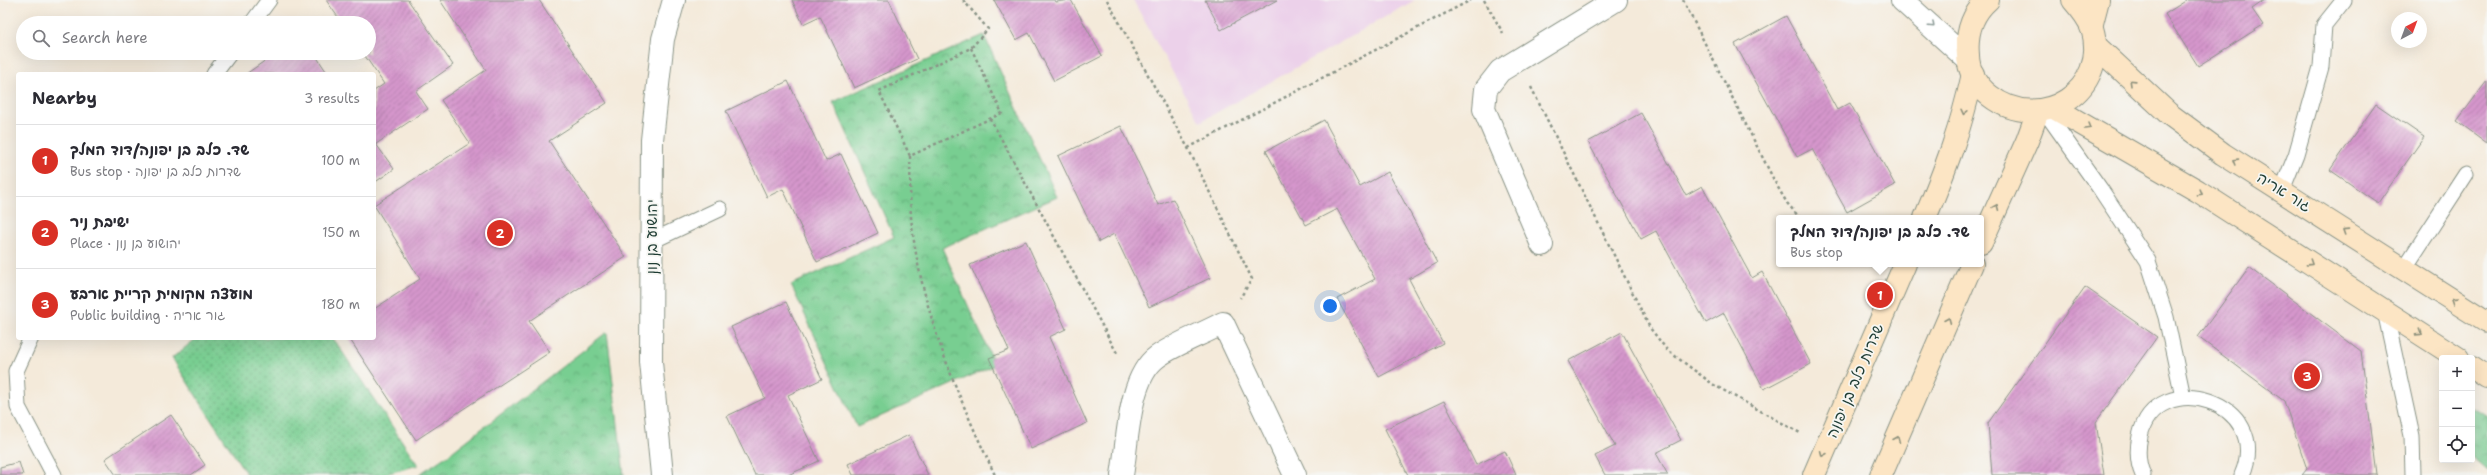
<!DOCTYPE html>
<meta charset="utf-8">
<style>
:root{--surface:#fff;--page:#f2f2f3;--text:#2b2b33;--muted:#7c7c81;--line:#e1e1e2;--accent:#d93025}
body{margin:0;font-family:"Shantell Sans","Playpen Sans Hebrew",sans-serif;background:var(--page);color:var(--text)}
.controls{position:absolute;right:12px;bottom:12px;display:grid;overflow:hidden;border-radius:4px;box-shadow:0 4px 16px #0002}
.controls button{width:36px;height:36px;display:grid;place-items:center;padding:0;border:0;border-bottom:1px solid var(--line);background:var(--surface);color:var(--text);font:20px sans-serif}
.compass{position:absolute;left:2391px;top:12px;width:36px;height:36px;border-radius:50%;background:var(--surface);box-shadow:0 4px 16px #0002;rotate:41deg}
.you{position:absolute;left:1330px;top:306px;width:14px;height:14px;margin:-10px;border:3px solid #fff;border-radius:50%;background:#1a73e8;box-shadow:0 0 0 6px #1a73e833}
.badge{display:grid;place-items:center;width:26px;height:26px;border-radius:50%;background:var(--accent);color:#fff;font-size:13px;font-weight:700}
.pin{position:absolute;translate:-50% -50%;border:2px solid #fff;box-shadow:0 1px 4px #0006}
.popup{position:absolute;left:1776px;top:215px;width:208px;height:52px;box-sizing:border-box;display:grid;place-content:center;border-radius:4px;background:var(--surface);filter:drop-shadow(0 1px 3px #0005);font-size:13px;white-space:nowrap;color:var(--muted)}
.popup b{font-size:15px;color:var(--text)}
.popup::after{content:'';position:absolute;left:50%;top:100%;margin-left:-8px;border:8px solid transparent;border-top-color:var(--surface)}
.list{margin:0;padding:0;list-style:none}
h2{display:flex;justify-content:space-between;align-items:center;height:52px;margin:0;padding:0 16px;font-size:17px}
h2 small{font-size:13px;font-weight:400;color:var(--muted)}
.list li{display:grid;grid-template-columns:26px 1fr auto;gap:12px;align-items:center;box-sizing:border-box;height:72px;padding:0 16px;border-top:1px solid var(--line)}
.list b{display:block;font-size:15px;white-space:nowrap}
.list p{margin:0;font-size:13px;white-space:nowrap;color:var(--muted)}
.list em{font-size:13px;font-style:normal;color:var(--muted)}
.icon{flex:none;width:22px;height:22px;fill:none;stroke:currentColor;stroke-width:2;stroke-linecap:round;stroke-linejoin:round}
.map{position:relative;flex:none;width:2487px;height:475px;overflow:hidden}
.search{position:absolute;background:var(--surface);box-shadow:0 4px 16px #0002;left:16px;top:16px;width:360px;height:44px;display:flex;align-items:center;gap:10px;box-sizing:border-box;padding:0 14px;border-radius:22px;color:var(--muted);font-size:15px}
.panel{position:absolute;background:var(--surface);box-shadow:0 4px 16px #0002;left:16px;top:72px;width:360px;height:268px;border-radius:4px}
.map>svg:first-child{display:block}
.built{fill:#ecd1ea}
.grass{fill:url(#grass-dots);stroke:#4c8662}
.park{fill:url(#park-crowns);stroke:#4c8662}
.building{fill:url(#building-hatch)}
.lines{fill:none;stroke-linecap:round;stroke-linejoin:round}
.lane-casing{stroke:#8a9487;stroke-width:17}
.street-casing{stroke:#8a9487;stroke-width:24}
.secondary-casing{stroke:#8a9487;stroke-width:24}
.path{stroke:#8a9487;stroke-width:2.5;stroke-dasharray:3 3;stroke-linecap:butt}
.lane{stroke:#fff;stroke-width:15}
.street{stroke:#fff;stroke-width:22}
.secondary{stroke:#fce5c4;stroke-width:22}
.oneway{stroke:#8f9e9a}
.oneway2{stroke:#8e917c}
.labels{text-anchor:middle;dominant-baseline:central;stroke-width:3.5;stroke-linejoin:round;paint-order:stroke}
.street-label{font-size:15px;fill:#1f3d34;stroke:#f6f6f2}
</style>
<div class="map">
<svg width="2487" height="475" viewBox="0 0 2487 475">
<defs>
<pattern id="grass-dots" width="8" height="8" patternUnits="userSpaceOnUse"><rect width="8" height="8" fill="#78ce91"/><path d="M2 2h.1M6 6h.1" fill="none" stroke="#62a877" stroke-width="1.8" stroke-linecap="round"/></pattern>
<pattern id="park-crowns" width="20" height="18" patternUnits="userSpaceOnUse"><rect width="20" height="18" fill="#78ce91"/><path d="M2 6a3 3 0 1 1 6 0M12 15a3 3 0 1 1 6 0" fill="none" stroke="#62a877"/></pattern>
<pattern id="building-hatch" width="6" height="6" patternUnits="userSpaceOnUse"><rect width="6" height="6" fill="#d596cc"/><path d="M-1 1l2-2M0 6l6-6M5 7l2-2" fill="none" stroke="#ac7ca6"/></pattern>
</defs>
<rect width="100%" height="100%" fill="#f6f6f2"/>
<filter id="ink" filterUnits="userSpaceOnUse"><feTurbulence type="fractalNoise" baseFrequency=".025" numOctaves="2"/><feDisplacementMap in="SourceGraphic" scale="8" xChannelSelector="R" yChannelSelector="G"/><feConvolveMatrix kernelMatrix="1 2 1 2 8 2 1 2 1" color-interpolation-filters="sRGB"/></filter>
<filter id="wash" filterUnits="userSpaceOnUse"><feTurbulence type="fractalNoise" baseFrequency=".012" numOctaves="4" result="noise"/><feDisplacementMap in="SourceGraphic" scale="16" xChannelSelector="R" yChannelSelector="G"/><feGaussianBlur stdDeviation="0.9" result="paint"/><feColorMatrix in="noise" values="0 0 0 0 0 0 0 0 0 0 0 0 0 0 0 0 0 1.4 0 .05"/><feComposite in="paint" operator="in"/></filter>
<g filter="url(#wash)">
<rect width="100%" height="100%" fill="#f4eada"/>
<!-- built -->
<path class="built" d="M1133,0H1415L1200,122Z"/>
<!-- grass -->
<path class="grass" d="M197,338H333L418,465L382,475H247L172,358Z"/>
<!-- park -->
<g class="park">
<path d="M984,35L1057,197L942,248L995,365L857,427L791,285L894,237L833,102Z"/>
<path d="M607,332L624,475H418L448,455Z"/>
<path d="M2472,407L2487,417V470L2472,457Z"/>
</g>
<g id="blocks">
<!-- building -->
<g class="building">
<path d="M326,0H408L453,65L416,91L428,109L376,144L394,169L374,183V91L384,84L363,53H369V23H342Z"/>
<path d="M440,0H539L607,103L549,141L626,257L529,321L550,352L416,440L349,338H374V309L420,279L374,205L470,143L441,100L486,70Z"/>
<path d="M792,0H889L917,59L854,88L820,16L803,24Z"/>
<path d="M994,0H1055L1056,2L1071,0L1102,56L1054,81L1029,33L1016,40Z"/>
<path d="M1205,0H1277L1221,30Z"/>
<path d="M2187,0H2265L2252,9L2263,25L2198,66L2165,14Z"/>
<path d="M1786,16L1837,110L1850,103L1895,185L1847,212L1812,149L1797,157L1735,44Z"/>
<path d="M276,53H314L328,74H246Z"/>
<path d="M788,81L826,161L841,154L878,233L817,262L783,189L767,197L726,111Z"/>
<path d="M2487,81V143L2457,121Z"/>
<path d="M2376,104L2424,137L2378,203L2330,170Z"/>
<path d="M1641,113L1686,195L1702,186L1752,278L1762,272L1811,364L1764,389L1724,313L1706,323L1656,231L1641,239L1588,142Z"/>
<path d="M1324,120L1360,187L1388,172L1437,263L1409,279L1443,343L1379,377L1337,299L1375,279L1337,209L1306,225L1266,151Z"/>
<path d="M1121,126L1158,205L1173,199L1210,278L1149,307L1114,234L1099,242L1058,156Z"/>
<path d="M1026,241L1066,329L1049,337L1087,423L1031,449L989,358L1009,350L970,265Z"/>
<path d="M2249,267L2361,351L2377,475H2302L2307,469L2284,401L2198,337Z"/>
<path d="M2085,287L2157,337L2096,422L2104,475H1992L1988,423Z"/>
<path d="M786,302L822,379L788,395L819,461L788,475H755L727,416L765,398L731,327Z"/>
<path d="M1622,332L1681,440L1656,453L1668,475H1605L1595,456L1615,446L1568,361Z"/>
<path d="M1444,401L1476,465L1505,451L1516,475H1408L1385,429Z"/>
<path d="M171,415L205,465L191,475H116L105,459Z"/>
<path d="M909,435L928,475H853L848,464Z"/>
<path d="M19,462L23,475H0V467Z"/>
</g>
</g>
</g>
<g filter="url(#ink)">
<use href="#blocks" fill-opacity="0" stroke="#8a9487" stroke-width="1"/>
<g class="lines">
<!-- lane casing -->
<g class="lane-casing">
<g id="lane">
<path d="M252,23L269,0"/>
<path d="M214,74L230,53"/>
<path d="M2044,110L2101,190L2148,261L2166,317L2183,397"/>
<path d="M2282,190L2296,155L2321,67L2324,25L2344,0"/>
<path d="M652,241L720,209"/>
<path d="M2404,269L2466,174"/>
<path d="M2385,311L2412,436L2413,475"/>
<path d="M31,338L16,371L18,407L54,475"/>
<path d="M2143,475C2137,462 2137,450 2140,436C2156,365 2274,401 2242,475"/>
</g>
</g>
<!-- street casing -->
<g class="street-casing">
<g id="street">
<path d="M1902,0L1968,60"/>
<path d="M1542,245L1484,109L1486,89L1500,71L1616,0"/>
<path d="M662,475L651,362L652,140L663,39L674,0"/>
<path d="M1122,475C1128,442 1128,378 1157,357C1175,344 1203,334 1223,323L1295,475"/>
</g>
</g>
<!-- secondary casing -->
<g class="secondary-casing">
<g id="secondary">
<path d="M1988,0C1972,14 1966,33 1968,55C1968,71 1977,86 1990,96C2040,135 2111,90 2092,28C2088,17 2080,8 2073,0"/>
<path d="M2091,27L2098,0"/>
<path d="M2095,45L2169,114L2223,154L2487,322"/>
<path d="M2054,108L2198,191L2458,358"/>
<path d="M1925,218C1946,168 1961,128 1973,74"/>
<path d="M1981,243L2027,141L2038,111"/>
<path d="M2472,367L2487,377"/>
<path d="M1814,475L1905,264"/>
<path d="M1881,475L1972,264"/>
</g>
</g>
<!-- path -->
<g class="path">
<path d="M963,0L988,29L971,48L879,91L910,156L1002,113L971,48"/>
<path d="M1107,0L1188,148L1252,279L1240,298"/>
<path d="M1484,0L1503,33"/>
<path d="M1683,0L1776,184L1787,203L1800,218"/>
<path d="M1531,87L1650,328L1667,350L1714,385L1800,433"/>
<path d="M990,118L1118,355"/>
<path d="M1188,148L1471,0"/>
<path d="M910,156C911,179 909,203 912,226C922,313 958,397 995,475"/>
</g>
<!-- lane -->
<use href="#lane" class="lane"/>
<!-- street -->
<use href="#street" class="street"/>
<!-- secondary -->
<use href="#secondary" class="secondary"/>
</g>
<!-- one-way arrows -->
<defs><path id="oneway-chevron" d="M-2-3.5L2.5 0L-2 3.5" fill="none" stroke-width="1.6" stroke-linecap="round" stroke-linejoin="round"/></defs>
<use class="oneway" href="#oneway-chevron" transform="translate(1932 25) rotate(43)"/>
<g class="oneway2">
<use href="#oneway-chevron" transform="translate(2132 82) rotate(-136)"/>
<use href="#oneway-chevron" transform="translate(1964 112) rotate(103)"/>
<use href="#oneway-chevron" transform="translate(2088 127) rotate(30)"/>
<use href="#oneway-chevron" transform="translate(2235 161) rotate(-148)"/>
<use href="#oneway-chevron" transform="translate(2200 193) rotate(32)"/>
<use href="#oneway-chevron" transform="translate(1996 207) rotate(-67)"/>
<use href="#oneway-chevron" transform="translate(2345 231) rotate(-147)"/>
<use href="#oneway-chevron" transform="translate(2310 263) rotate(33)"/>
<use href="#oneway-chevron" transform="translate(2454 301) rotate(-147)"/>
<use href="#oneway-chevron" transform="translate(1948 320) rotate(-67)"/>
<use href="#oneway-chevron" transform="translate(2419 333) rotate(33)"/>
<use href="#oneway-chevron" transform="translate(1897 439) rotate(-67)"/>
<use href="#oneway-chevron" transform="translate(1823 454) rotate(113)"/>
</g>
</g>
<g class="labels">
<!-- street labels -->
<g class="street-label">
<text transform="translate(2284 192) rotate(32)">גור אריה</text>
<text transform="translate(652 237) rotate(-90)">יהושוע בן נון</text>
<text transform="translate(1855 381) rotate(-67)">שדרות כלב בן יפונה</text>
</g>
</g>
</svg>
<div class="controls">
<button>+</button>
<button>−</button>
<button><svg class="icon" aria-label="locate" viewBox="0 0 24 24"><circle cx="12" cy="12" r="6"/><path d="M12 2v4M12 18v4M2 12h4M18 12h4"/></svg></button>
</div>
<svg class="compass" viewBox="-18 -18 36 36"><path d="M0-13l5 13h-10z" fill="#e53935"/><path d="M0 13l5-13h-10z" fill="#7c7c81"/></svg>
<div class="you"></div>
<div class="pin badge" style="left:1880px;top:295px">1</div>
<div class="popup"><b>שד. כלב בן יפונה/דוד המלך</b>Bus stop</div>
<div class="pin badge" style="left:500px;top:233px">2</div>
<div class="pin badge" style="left:2307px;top:376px">3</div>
<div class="search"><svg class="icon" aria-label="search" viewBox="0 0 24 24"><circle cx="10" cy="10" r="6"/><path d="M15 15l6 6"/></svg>Search here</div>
<section class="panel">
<h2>Nearby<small>3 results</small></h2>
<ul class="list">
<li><span class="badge">1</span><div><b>שד. כלב בן יפונה/דוד המלך</b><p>Bus stop · שדרות כלב בן יפונה</p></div><em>100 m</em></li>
<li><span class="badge">2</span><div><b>ישיבת ניר</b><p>Place · יהושוע בן נון</p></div><em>150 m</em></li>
<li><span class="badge">3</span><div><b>מועצה מקומית קריית ארבע</b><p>Public building · גור אריה</p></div><em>180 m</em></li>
</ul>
</section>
</div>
